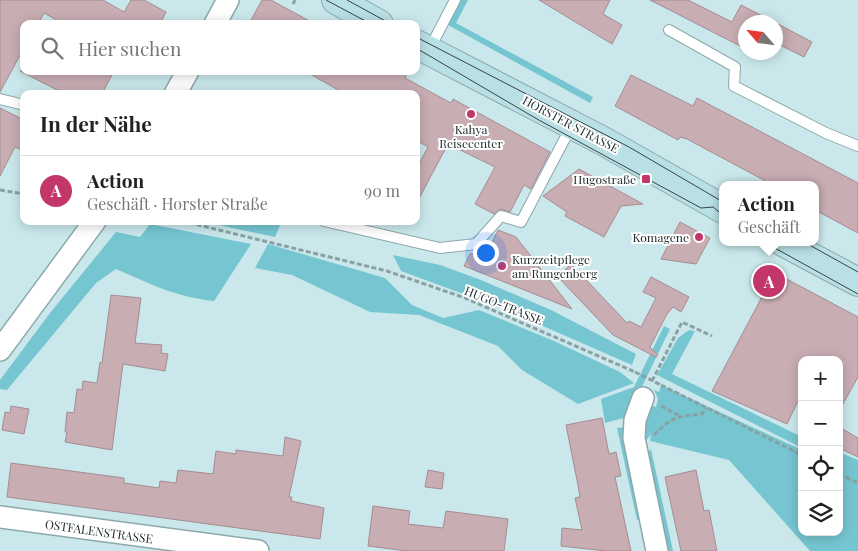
<!DOCTYPE html>
<html lang="de">
<meta charset="utf-8">
<style>
:root{--surface:#fff;--page:#f2f2f2;--text:#222;--muted:#767676;--line:#e0e0e0;--accent:#c2366a}
body{margin:0;font-family:"Playfair Display",serif;background:var(--page);color:var(--text)}
.controls{position:absolute;right:15px;bottom:15px;display:grid;overflow:hidden;border-radius:10px;box-shadow:0 2px 12px #0003}
.controls button{width:45px;height:45px;display:grid;place-items:center;padding:0;border:0;border-bottom:1px solid var(--line);background:var(--surface);color:var(--text);font:25px sans-serif}
.compass{position:absolute;left:738px;top:15px;width:45px;height:45px;border-radius:50%;background:var(--surface);box-shadow:0 2px 12px #0003;rotate:298deg}
.you{position:absolute;left:485px;top:252px;width:18px;height:18px;margin:-12px;border:4px solid #fff;border-radius:50%;background:#1a73e8;box-shadow:0 0 0 8px #1a73e833}
.badge{display:grid;place-items:center;width:32px;height:32px;border-radius:50%;background:var(--accent);color:#fff;font-size:16px;font-weight:700}
.pin{position:absolute;translate:-50% -50%;border:2px solid #fff;box-shadow:0 1px 5px #0006}
.popup{position:absolute;left:719px;top:181px;width:100px;height:65px;box-sizing:border-box;display:grid;place-content:center;border-radius:10px;background:var(--surface);filter:drop-shadow(0 1px 4px #0005);font-size:16px;white-space:nowrap;color:var(--muted)}
.popup b{font-size:19px;color:var(--text)}
.popup::after{content:'';position:absolute;left:50%;top:100%;margin-left:-10px;border:10px solid transparent;border-top-color:var(--surface)}
.list{margin:0;padding:0;list-style:none}
h2{display:flex;justify-content:space-between;align-items:center;height:65px;margin:0;padding:0 20px;font-size:21px}
h2 small{font-size:16px;font-weight:400;color:var(--muted)}
.list li{display:grid;grid-template-columns:32px 1fr auto;gap:15px;align-items:center;box-sizing:border-box;height:70px;padding:0 20px;border-top:1px solid var(--line)}
.list b{display:block;font-size:19px;white-space:nowrap}
.list p{margin:0;font-size:16px;white-space:nowrap;color:var(--muted)}
.list em{font-size:16px;font-style:normal;color:var(--muted)}
.icon{flex:none;width:28px;height:28px;fill:none;stroke:currentColor;stroke-width:2;stroke-linecap:round;stroke-linejoin:round}
.map{position:relative;flex:none;width:858px;height:551px;overflow:hidden}
.search{position:absolute;background:var(--surface);box-shadow:0 2px 12px #0003;left:20px;top:20px;width:400px;height:55px;display:flex;align-items:center;gap:12px;box-sizing:border-box;padding:0 18px;border-radius:10px;color:var(--muted);font-size:19px}
.panel{position:absolute;background:var(--surface);box-shadow:0 2px 12px #0003;left:20px;top:90px;width:400px;height:135px;border-radius:10px}
.map>svg:first-child{display:block}
.green{fill:#75c6d1}
.building{fill:#c8adb3;stroke:#a58c92}
.lines{fill:none;stroke-linecap:round;stroke-linejoin:round}
.lane-casing{stroke:#8ca8ac;stroke-width:12}
.street-casing{stroke:#8ca8ac;stroke-width:24}
.secondary-casing{stroke:#8ca8ac;stroke-width:30}
.path{stroke:#8aa1a4;stroke-width:3;stroke-dasharray:5 2.5;stroke-linecap:butt}
.lane{stroke:#fff;stroke-width:10}
.street{stroke:#fff;stroke-width:21}
.secondary{stroke:#b9e0e4;stroke-width:28}
.tram{stroke:#374446;stroke-width:1}
.path-bridge{stroke:#8aa1a4;stroke-width:3;stroke-dasharray:5 2.5;stroke-linecap:butt}
.poi-dot{fill:#c2366a;stroke:#fff;stroke-width:2}
.labels{text-anchor:middle;dominant-baseline:central;stroke-width:4;stroke-linejoin:round;paint-order:stroke}
.street-label{font-size:12px;fill:#222d2f;stroke:#fff}
.poi-label{font-size:12px;fill:#222d2f;stroke:#fff;text-anchor:end}
</style>
<div class="map">
<svg width="858" height="551" viewBox="0 0 858 551">
<rect width="100%" height="100%" fill="#cae8ec"/>
<!-- green -->
<g class="green">
<path d="M461,0H468L456,23L593,97L590,103L448,25Z"/>
<path d="M200,221H282L275,237Z"/>
<path d="M150,224L251,244L214,301C175,297 151,284 116,269L96,283L7,390L0,389V380L50,313L116,232L140,237Z"/>
<path d="M268,244L385,278L412,305L443,318L479,310L554,341L620,372L634,383L578,404L522,370L498,346L419,315L370,312L292,275L255,268Z"/>
<path d="M393,255L440,265L481,280L551,310L636,354L632,365L504,309L401,271Z"/>
<path d="M664,326L670,329L635,401L631,416L605,423L601,399L634,387Z"/>
<path d="M689,330L695,331L672,374L802,437V448L657,375L678,338Z"/>
<path d="M661,385L802,450V532H839V452L858,460V551H810L729,460L650,441L651,434L639,450L646,403L656,407L658,399L654,390L659,392Z"/>
<path d="M625,427L645,519L637,520L617,428Z"/>
<path d="M651,449L673,551H668L647,454Z"/>
</g>
<!-- building -->
<g class="building">
<path d="M0,0H103L124,12L131,0H144L166,12L160,24H64L44,13L38,24H24V48L0,92Z"/>
<path d="M262,0H271L315,24H249Z"/>
<path d="M539,0H610L603,14L622,25L612,44Z"/>
<path d="M650,0H688L732,22L741,5L774,22H746V49Z"/>
<path d="M776,23L812,42L804,57L776,43Z"/>
<path d="M20,71H114L102,94H65Z"/>
<path d="M305,71H408L405,78L451,103L453,99L550,152L531,189L524,185L510,212L500,209L494,214L475,204L495,167L448,144L416,204V169L428,147L416,140V94H345Z"/>
<path d="M631,75L693,106L697,98L858,183V233L815,210V185H773L687,139L680,137L678,140L615,106Z"/>
<path d="M0,108L24,120V151L15,147L0,176Z"/>
<path d="M579,169L608,185L643,204L621,206L604,237L565,216L567,212L543,196Z"/>
<path d="M680,222L710,238L696,264L661,259Z"/>
<path d="M498,230L516,237L572,309L464,266L470,254L482,252L484,249L490,247Z"/>
<path d="M571,264L627,323L629,321L641,327L656,298L643,292L651,277L689,297L681,312L673,307L667,314L650,347L658,355L656,357L613,335L558,277Z"/>
<path d="M766,268L858,317V377L839,411V360H802V393L787,424L712,391L764,293L756,289Z"/>
<path d="M111,295L141,298L135,343L162,345L161,353L168,354L165,371L123,364L112,450L65,442L67,432H65L67,412L74,413L77,389L82,390L83,381L97,383L100,362L102,363Z"/>
<path d="M11,406L29,409L24,434L2,430L5,412L10,413Z"/>
<path d="M602,418L609,454L616,452L621,476L615,477L631,551H606L561,546L562,528L582,530L575,498L580,497L578,485L566,425Z"/>
<path d="M839,427L858,438V457L839,448Z"/>
<path d="M285,437L301,441L289,497H292L291,501L324,508L320,539L7,497L11,463L124,478V483L159,488L160,481L176,483L178,470L213,474L216,451L236,454V450L283,456Z"/>
<path d="M428,470L444,473L442,489L425,487Z"/>
<path d="M696,470L704,511L709,510L717,551H681L665,477Z"/>
<path d="M373,506L410,511L408,524L443,528L446,511L508,519L504,551H407L368,546Z"/>
</g>
<g class="lines">
<!-- lane casing -->
<g class="lane-casing">
<g id="lane">
<path d="M669,30L735,67L734,86L826,133L858,146"/>
<path d="M429,50L455,0"/>
<path d="M0,99L24,105"/>
<path d="M324,221L440,248L476,244L501,216L521,222L572,125"/>
</g>
</g>
<!-- street casing -->
<g class="street-casing">
<g id="street">
<path d="M215,24L228,0"/>
<path d="M175,94L188,71"/>
<path d="M0,350L95,221"/>
<path d="M643,398L635,420L634,438L657,551"/>
<path d="M0,517L258,551"/>
</g>
</g>
<!-- secondary casing -->
<g class="secondary-casing">
<g id="secondary">
<path d="M336,0L379,24"/>
<path d="M416,44L605,142L723,209"/>
<path d="M783,242L858,282"/>
</g>
</g>
<!-- path -->
<g class="path">
<path d="M293,4L295,0"/>
<path d="M0,190L24,194"/>
<path d="M182,221L387,271L465,298L635,372"/>
<path d="M652,381L682,322L712,336"/>
<path d="M661,385L802,455"/>
<path d="M661,406L680,416"/>
<path d="M654,435C671,417 679,416 702,414L706,408"/>
<path d="M839,474L858,483"/>
</g>
<!-- lane -->
<use href="#lane" class="lane"/>
<!-- street -->
<use href="#street" class="street"/>
<!-- secondary -->
<use href="#secondary" class="secondary"/>
<!-- tram -->
<g class="tram">
<path d="M326,0L371,24"/>
<path d="M347,0L391,24"/>
<path d="M416,37L629,147L723,202"/>
<path d="M416,48L537,119L701,208L713,207L723,215"/>
<path d="M764,242L858,294"/>
<path d="M804,242L858,272"/>
</g>
<!-- path-bridge -->
<path class="path-bridge" d="M635,372L661,385"/>
</g>
<!-- markers -->
<g class="poi-dot">
<circle cx="471" cy="114" r="5"/>
<rect x="641" y="174" width="10" height="10" rx="2.5"/>
<circle cx="699" cy="237" r="5"/>
<circle cx="502" cy="266" r="5"/>
</g>
<g class="labels">
<!-- street labels -->
<g class="street-label">
<text transform="translate(571 124) rotate(28)">HORSTER STRASSE</text>
<text transform="translate(504 305) rotate(22)">HUGO-TRASSE</text>
<text transform="translate(99 531) rotate(8)">OSTFALENSTRASSE</text>
</g>
<!-- poi labels -->
<g class="poi-label">
<text x="471" y="129" text-anchor="middle">Kahya<tspan x="471" dy="14">Reisecenter</tspan></text>
<text x="636" y="179">Hugostraße</text>
<text x="689" y="237">Komagene</text>
<text x="512" y="259" text-anchor="start">Kurzzeitpflege<tspan x="512" dy="14">am Rungenberg</tspan></text>
</g>
</g>
</svg>
<div class="controls">
<button>+</button>
<button>−</button>
<button><svg class="icon" aria-label="locate" viewBox="0 0 24 24"><circle cx="12" cy="12" r="6"/><path d="M12 2v4M12 18v4M2 12h4M18 12h4"/></svg></button>
<button><svg class="icon" aria-label="layers" viewBox="0 0 24 24"><path d="M12 4l9 5-9 5-9-5zM3 14l9 5 9-5"/></svg></button>
</div>
<svg class="compass" viewBox="-18 -18 36 36"><path d="M0-13l5 13h-10z" fill="#e53935"/><path d="M0 13l5-13h-10z" fill="#767676"/></svg>
<div class="you"></div>
<div class="pin badge" style="left:769px;top:281px">A</div>
<div class="popup"><b>Action</b>Geschäft</div>
<div class="search"><svg class="icon" aria-label="search" viewBox="0 0 24 24"><circle cx="10" cy="10" r="6"/><path d="M15 15l6 6"/></svg>Hier suchen</div>
<section class="panel">
<h2>In der Nähe<small></small></h2>
<ul class="list">
<li><span class="badge">A</span><div><b>Action</b><p>Geschäft · Horster Straße</p></div><em>90 m</em></li>
</ul>
</section>
</div>
